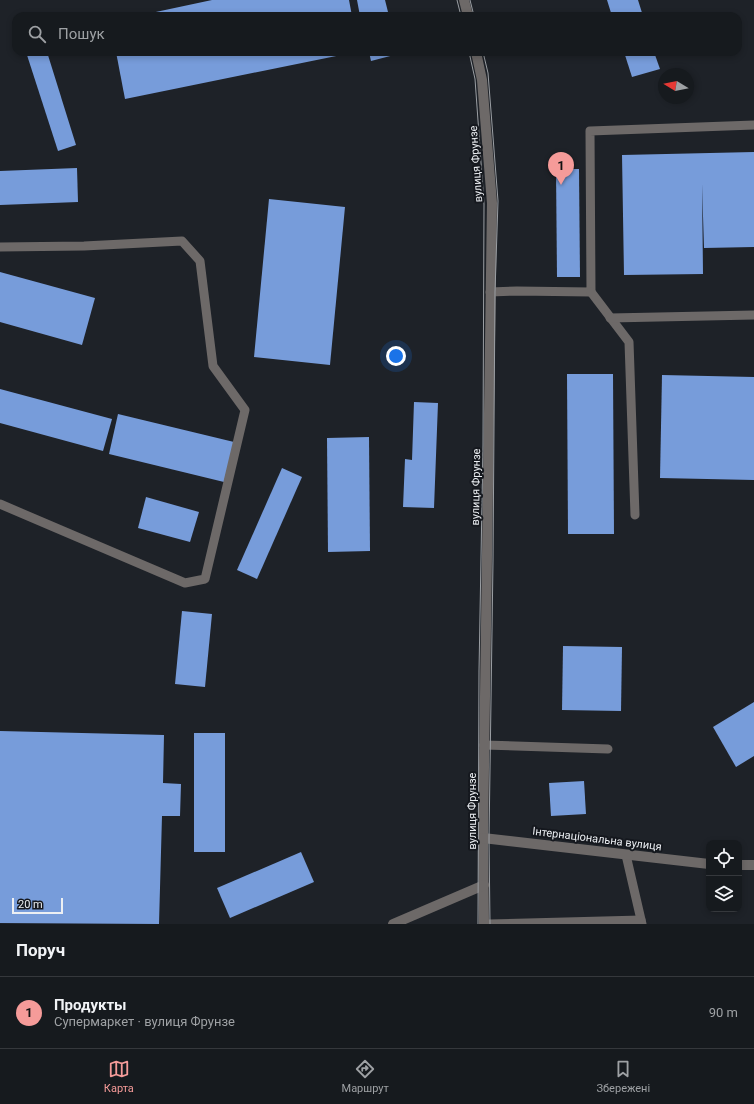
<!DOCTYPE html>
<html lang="uk">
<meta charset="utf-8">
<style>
:root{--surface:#161a1e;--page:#23272b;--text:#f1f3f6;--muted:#9ea1a4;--line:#35383c;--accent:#f59b99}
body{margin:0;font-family:Roboto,sans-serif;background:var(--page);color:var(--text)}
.controls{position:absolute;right:12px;bottom:12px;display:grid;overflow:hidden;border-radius:8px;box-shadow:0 2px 6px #0003}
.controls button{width:36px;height:36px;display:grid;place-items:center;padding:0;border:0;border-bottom:1px solid var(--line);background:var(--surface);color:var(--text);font:20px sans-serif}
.compass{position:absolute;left:658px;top:68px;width:36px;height:36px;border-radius:50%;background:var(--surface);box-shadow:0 2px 6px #0003;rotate:280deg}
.scale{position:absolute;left:12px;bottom:10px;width:51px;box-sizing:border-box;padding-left:4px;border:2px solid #eceff3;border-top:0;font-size:11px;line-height:14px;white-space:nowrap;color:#eceff3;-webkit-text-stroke:3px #15181e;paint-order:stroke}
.you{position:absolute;left:396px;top:356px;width:14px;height:14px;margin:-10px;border:3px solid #fff;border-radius:50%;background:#1a73e8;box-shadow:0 0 0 6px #1a73e833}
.badge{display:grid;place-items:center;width:26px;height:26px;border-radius:50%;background:var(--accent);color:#111;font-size:13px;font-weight:700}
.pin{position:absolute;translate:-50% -33px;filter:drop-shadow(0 1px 2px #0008)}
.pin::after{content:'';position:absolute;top:21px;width:14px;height:12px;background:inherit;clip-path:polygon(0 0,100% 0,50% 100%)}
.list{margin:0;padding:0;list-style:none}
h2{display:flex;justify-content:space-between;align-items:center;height:52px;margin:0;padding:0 16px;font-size:17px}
h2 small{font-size:13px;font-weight:400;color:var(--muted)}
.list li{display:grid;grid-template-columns:26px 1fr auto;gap:12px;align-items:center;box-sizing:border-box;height:72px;padding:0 16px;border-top:1px solid var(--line)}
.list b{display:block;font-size:15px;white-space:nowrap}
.list p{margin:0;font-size:13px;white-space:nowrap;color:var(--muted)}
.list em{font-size:13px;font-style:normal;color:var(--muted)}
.icon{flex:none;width:22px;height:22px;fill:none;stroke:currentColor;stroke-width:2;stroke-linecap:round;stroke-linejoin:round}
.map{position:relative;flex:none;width:754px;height:924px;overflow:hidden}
.search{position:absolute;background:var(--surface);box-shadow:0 2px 6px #0003;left:12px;right:12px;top:12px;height:44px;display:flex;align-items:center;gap:10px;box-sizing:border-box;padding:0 14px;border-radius:12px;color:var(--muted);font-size:15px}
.sheet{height:124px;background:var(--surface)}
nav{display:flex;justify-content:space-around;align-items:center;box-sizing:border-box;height:56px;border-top:1px solid var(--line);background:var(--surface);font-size:11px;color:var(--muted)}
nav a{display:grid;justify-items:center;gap:2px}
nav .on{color:var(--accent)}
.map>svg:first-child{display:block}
.building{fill:#779cda}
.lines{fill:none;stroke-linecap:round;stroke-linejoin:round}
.service{stroke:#6d6968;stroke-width:9}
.minor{stroke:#6d6968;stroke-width:10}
.tram{stroke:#9b9fa4;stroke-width:1}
.labels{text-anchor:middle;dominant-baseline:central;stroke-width:4;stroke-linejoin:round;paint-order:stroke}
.street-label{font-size:11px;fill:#eceff3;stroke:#15181e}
</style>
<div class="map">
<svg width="754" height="924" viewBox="0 0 754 924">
<rect width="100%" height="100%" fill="#1e2228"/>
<!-- building -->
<g class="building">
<path d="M212,0H349L352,16H137Z"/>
<path d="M357,0H385L389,16H360Z"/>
<path d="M607,0H638L643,16H612Z"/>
<path d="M26,52H47L76,145L58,151Z"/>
<path d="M116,52H351V53L125,99Z"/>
<path d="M369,52H398V54L371,61Z"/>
<path d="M624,52H654L660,69L632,77Z"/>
<path d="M754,152V247L704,248L702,184L703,274L624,275L622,155Z"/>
<path d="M77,168L78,202L0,205V171Z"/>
<path d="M556,169H579L580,277H557Z"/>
<path d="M269,199L345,207L330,365L254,357Z"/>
<path d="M0,272L95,298L82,345L0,322Z"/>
<path d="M567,374H613L614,534H568Z"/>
<path d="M662,375L754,377V480L660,478Z"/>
<path d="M0,389L112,419L103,451L0,423Z"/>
<path d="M414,402L438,403L434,508L403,507L405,459L412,460Z"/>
<path d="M118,414L234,442L224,482L109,454Z"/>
<path d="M369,437L370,551L328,552L327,438Z"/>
<path d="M282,468L302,477L257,579L237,570Z"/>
<path d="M146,497L199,512L190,542L138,528Z"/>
<path d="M182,611L212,614L205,687L175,684Z"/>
<path d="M563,646L622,647L621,711L562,710Z"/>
<path d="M754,702V756L736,767L713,727Z"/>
<path d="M0,731L164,735L163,783L181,784L180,816H162L159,924L0,923Z"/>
<rect x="194" y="733" width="31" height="119"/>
<path d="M584,781L586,814L551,816L549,783Z"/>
<path d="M301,852L314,882L230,918L217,888Z"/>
</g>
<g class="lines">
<!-- service -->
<g class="service">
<path d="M0,247L84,246L182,241L200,261L213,366L245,410L205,579L185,583L0,504"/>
<path d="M490,292L517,291L591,292L590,131L754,125"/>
<path d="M591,292L629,342L635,515"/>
<path d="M610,318L754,315"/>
<path d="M484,745L608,749"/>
<path d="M626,855L642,924"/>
<path d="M489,924L641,920"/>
</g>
<!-- minor -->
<g class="minor">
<path d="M464,0L468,16"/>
<path d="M476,52L482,80L492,203L483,838L484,924"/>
<path d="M483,838L709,864"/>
<path d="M739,865H754"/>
<path d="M393,924L484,885"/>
</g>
<!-- tram -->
<g class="tram">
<path d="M457,0L461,16"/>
<path d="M470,0L474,16"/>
<path d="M469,52L475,79L484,204L483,445L479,671L478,924"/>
<path d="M483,52L488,73L498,201L495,292L493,561L489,839L490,924"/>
</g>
</g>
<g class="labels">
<!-- street labels -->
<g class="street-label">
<text transform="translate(476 164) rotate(-94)">вулиця Фрунзе</text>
<text transform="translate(476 487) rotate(-89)">вулиця Фрунзе</text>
<text transform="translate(472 811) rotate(-90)">вулиця Фрунзе</text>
<text transform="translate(597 839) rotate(7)">Інтернаціональна вулиця</text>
</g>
</g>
</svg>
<div class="controls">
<button><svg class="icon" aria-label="locate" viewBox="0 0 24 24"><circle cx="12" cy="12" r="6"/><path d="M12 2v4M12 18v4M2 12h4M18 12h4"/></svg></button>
<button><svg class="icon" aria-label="layers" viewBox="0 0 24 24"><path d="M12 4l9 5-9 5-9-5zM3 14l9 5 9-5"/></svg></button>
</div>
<svg class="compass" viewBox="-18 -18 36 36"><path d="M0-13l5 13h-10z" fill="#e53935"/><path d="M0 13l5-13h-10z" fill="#9ea1a4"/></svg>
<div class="scale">20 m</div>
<div class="you"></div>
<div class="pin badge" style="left:561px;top:185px">1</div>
<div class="search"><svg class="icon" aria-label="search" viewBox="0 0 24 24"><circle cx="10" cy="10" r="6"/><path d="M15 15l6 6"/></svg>Пошук</div>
</div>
<section class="sheet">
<h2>Поруч<small></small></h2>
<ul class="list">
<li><span class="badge">1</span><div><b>Продукты</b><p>Супермаркет · вулиця Фрунзе</p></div><em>90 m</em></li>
</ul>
</section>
<nav>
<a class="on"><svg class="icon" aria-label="map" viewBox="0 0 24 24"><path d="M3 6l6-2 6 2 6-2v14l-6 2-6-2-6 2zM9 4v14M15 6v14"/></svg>Карта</a>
<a><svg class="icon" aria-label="directions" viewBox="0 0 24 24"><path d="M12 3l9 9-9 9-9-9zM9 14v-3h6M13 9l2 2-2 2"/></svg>Маршрут</a>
<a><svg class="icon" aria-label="saved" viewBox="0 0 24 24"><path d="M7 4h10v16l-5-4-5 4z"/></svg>Збережені</a>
</nav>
